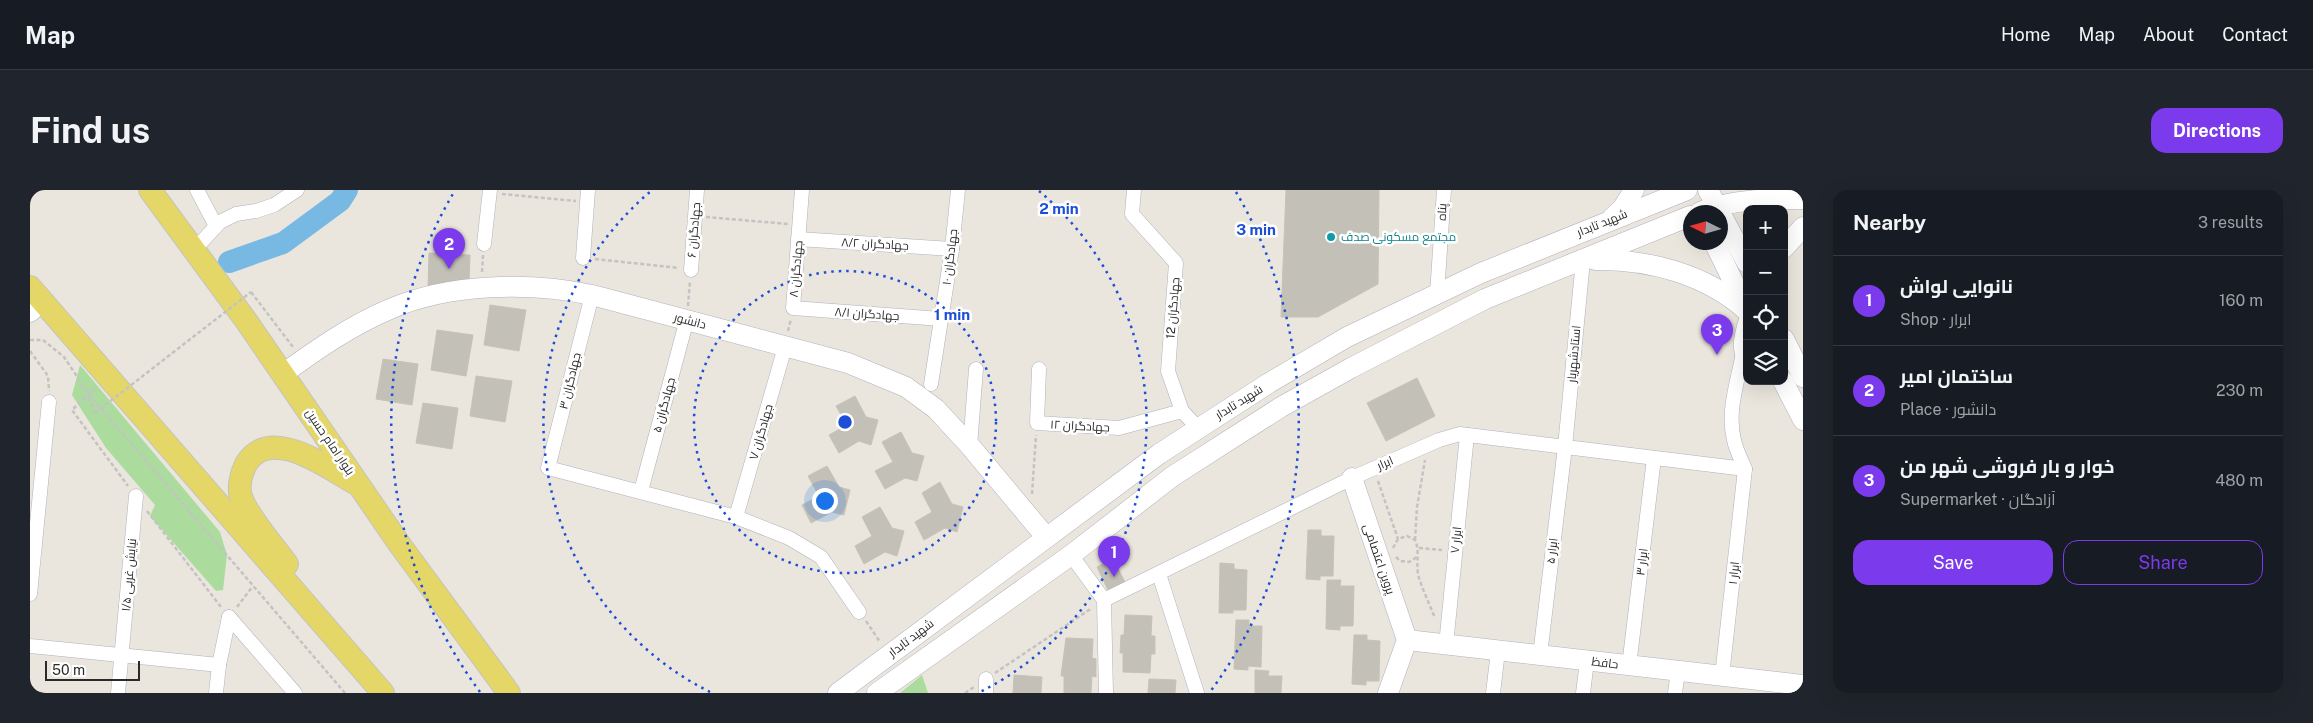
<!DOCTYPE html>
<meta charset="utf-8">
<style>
:root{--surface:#171b24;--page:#20242c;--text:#f1f3f6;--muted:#9ea1a6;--line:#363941;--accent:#7c3aed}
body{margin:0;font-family:"Public Sans",Cairo,sans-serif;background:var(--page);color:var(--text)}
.controls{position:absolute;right:15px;top:15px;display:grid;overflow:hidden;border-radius:10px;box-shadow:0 5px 20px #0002}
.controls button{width:45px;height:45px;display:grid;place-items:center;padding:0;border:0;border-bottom:1px solid var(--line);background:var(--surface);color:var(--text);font:25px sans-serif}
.compass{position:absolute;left:1653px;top:15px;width:45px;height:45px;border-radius:50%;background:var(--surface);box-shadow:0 5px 20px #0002;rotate:275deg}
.scale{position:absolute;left:15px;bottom:12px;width:95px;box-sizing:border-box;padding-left:5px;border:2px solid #2a2a2a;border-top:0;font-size:14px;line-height:18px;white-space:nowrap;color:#2a2a2a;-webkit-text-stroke:4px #fff;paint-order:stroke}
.you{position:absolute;left:794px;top:310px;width:18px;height:18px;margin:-12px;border:4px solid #fff;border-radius:50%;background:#1a73e8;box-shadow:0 0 0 8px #1a73e833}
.badge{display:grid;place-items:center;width:32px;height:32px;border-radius:50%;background:var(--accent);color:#fff;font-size:16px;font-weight:700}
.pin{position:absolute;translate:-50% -41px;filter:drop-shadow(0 1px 2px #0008)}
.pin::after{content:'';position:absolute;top:26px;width:18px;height:15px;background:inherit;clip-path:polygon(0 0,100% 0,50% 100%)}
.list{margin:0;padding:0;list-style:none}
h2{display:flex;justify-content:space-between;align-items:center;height:65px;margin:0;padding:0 20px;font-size:21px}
h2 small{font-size:16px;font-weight:400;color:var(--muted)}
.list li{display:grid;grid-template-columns:32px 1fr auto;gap:15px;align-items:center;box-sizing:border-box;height:90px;padding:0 20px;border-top:1px solid var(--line)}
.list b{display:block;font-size:19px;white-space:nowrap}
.list p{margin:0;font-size:16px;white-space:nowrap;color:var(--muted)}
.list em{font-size:16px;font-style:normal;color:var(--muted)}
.actions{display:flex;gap:10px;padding:15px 20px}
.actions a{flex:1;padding:11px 0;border:1px solid var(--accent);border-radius:15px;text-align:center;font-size:18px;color:var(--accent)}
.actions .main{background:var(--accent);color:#fff}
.icon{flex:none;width:28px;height:28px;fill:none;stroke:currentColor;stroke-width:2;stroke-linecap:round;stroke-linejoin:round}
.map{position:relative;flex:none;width:1773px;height:503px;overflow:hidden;border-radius:15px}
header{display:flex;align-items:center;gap:30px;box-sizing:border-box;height:70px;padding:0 25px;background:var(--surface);border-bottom:1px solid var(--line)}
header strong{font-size:24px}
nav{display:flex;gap:28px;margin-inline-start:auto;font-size:18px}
.intro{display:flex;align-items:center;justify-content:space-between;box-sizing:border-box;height:120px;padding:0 30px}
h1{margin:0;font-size:35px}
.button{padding:12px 22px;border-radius:15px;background:var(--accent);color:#fff;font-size:18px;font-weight:700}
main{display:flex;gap:30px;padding:0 30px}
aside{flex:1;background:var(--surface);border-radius:15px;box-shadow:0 5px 20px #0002}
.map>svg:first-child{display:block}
.green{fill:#abdc9e}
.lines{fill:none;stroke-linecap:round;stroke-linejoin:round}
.river{stroke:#78b9e4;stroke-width:22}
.building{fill:#c3c0b8;stroke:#c6c2b7}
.street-casing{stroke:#b0b1bc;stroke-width:15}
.secondary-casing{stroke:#b0b1bc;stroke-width:21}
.primary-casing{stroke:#c3c3c3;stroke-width:24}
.path{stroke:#c3c3c3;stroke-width:2.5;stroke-dasharray:4 2.5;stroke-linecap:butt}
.street{stroke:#fff;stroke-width:14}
.secondary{stroke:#fff;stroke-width:20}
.primary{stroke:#e4d768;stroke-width:22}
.path-bridge{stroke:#c3c3c3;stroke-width:2.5;stroke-dasharray:4 2.5;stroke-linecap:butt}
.ring{fill:none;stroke:#1d4ed8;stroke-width:2.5;stroke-dasharray:2.5 5}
.culture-dot{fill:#0f9aa8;stroke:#fff;stroke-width:2}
.labels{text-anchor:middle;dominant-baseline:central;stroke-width:5;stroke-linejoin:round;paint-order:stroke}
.street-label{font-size:12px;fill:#2a2a2a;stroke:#fff}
.culture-label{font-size:12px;fill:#0d838f;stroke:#fff;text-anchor:start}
.centre{fill:#1d4ed8;stroke:#fff;stroke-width:2.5}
.ring-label{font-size:15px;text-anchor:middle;font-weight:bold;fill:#1d4ed8;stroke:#fff;stroke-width:5;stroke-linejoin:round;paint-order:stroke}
</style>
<header>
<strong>Map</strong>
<nav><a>Home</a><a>Map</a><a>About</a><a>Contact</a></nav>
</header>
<div class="intro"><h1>Find us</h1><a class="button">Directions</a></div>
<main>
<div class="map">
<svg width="1773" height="503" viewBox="0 0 1773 503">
<rect width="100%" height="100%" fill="#eae6dd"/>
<!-- green -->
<g class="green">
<path d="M50,175L190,342L197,365L193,400L186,401L120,326L125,315L76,258L42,205Z"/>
<path d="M892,485L898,503H870Z"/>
</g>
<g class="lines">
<!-- river -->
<path class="river" d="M199,72L253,53L310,11L317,0"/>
</g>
<!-- building -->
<g class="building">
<path d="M1256,0H1349L1348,94L1288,127H1251Z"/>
<path d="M399,63L440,65L439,93L398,97Z"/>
<path d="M460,115L496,120L489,161L454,155Z"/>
<path d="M407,140L443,145L436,186L401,180Z"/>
<path d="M353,169L388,174L382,215L346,209Z"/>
<path d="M446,186L482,191L475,232L440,226Z"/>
<path d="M1387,188L1405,226L1356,251L1337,213Z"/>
<path d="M825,206L836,227L848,230L841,255L829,251L809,263L799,245L817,235L806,216Z"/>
<path d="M393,213L428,218L422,259L386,253Z"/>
<path d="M871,242L882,263L894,266L887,291L875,288L855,299L845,281L863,272L852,252Z"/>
<path d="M797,276L809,297L820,300L814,325L802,322L781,333L772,315L789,306L778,286Z"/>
<path d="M910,292L922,314L933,317L927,342L915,338L894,350L885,332L902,322L892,303Z"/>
<path d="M850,317L862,338L874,341L867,366L855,362L834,374L825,356L842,346L832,327Z"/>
<path d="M1278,340H1291V346H1304L1303,386H1290V390L1276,389Z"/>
<path d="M1083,369L1095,392L1078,400L1067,377Z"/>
<path d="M1190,373L1204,374V379L1217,380L1216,420H1203V423H1189Z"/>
<path d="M1297,390H1311L1310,396H1324L1323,436H1310V440L1296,439Z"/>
<path d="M1095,425L1122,426L1121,446H1125V464H1121L1120,483L1093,482V463H1090L1091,445H1094Z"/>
<path d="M1206,430H1219V436H1232L1231,477L1218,476V480L1204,479Z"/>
<path d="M1324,445H1337V450L1350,451L1349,491H1336V495L1322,494Z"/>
<path d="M1036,448L1063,449L1062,468L1066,469V487L1062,486L1061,503H1034V486H1031Z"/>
<path d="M1225,480L1239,481L1238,486H1252L1251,503H1225Z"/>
<path d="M984,485L1012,487L1011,503H983Z"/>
<path d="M1119,489L1146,490L1145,503H1118Z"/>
</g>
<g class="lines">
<!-- street casing -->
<g class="street-casing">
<g id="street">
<path d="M167,0L186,36"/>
<path d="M772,0L763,118L911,129"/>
<path d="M1104,0L1102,24L1146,73L1138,181L1152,221"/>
<path d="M768,49L922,59"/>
<path d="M454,54L460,0"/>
<path d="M164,60L190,32L206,24L226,21L244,15L267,0"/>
<path d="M553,68L558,0"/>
<path d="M661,80L667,0"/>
<path d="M1407,104L1414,0"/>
<path d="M562,105L518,278L706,327L759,348L791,367L829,422"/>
<path d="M1717,126C1712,143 1706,159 1717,174"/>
<path d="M1009,179L1007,233L1089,238L1152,221L1168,238"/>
<path d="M901,194L922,59L928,0"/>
<path d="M940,256L946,179"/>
<path d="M611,301L657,129"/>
<path d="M706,327L755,157"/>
<path d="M1041,365L1074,410L1322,288L1409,250L1430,244L1715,279"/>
<path d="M1129,384L1167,503"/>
<path d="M0,404L19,212"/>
<path d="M1074,410L1076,503"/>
<path d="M199,427L265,503"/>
<path d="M1416,455L1437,245"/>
<path d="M0,456L189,475"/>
<path d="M1510,465L1535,257L1553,70"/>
<path d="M1599,476L1624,268"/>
<path d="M1692,486L1715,279C1711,269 1706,260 1704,250C1697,223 1707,193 1712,168"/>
<path d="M88,503L106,306"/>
<path d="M186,503L189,475L199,427"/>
<path d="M956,503V489"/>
<path d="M1463,503L1468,461"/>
<path d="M1553,503L1557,471"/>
<path d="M1645,503L1648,481"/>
</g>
</g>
<!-- secondary casing -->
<g class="secondary-casing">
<g id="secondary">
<path d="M1678,0L1717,73"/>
<path d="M1670,22C1703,9 1737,9 1773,9"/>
<path d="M1582,28L1592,19L1604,0"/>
<path d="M1684,52L1716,118"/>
<path d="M1754,58L1773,37"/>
<path d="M1565,70C1618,69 1676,84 1717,121"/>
<path d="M0,122L12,111"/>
<path d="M1754,149L1773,187"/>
<path d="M253,184C287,159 322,135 360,119C420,93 500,92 562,105L818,173L876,197L906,219L940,256L1016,347"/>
<path d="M1753,191L1773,230"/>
<path d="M1322,288L1377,450"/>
<path d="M1377,450L1773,495"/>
<path d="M808,503L1129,264L1239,193L1317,147L1451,83L1657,0"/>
<path d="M847,503L1041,365L1143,286L1251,217L1321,178L1455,109L1660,26"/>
<path d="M1358,503L1377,450"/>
</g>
</g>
<!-- primary casing -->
<g class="primary-casing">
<g id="primary">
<path d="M120,0L217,132L370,355L479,503"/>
<path d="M0,97L353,503"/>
<path d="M257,374C244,356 218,327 211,307C208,297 211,284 216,274C241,234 297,278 325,293"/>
</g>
</g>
<!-- path -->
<g class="path">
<path d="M472,4L546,11"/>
<path d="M676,27L758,34"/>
<path d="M565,69L649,78"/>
<path d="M452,82L453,65"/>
<path d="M221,102L263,157"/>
<path d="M658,116L660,91"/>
<path d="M758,141L761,129"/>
<path d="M0,150H13L34,167L58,203L315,503"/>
<path d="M0,161L18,186L19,201"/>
<path d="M65,198L42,220L98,296"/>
<path d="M59,207L65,223"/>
<path d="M1348,291L1368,349"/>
<path d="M1002,304L1006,245"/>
<path d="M117,321L191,417"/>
<path d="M1385,350L1387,317L1395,270"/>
<path d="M1363,358L1368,349L1377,346L1385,350C1390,361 1386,372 1388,384C1390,394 1401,418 1405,428"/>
<path d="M1389,358L1412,360"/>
<path d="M1366,367L1370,371L1379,372L1387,367"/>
<path d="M207,417L223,396"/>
<path d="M836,431L850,452"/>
<path d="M965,483L1062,418"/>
<path d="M935,503L944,497"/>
</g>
<!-- street -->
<use href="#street" class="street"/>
<!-- secondary -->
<use href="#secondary" class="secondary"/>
<!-- primary -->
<use href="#primary" class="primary"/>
<!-- path-bridge -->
<path class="path-bridge" d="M65,223L221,102"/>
</g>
<!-- distance rings -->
<g class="ring">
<circle cx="815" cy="232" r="151"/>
<path d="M680 502A302 302 0 0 1 621 1M1009 1A302 302 0 0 1 950 502"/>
<path d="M450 502A454 454 0 0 1 424 2M1206 2A454 454 0 0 1 1180 502"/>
</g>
<!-- markers -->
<circle class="culture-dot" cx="1301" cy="47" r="5"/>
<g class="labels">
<!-- street labels -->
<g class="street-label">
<text transform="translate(1412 22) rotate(-86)">پناه</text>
<text transform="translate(1572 33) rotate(-22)">شهید تابدار</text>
<text transform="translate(664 40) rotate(-85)">جهادگران ۶</text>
<text transform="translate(845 54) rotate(3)">جهادگران ۸/۲</text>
<text transform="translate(920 67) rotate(-83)">جهادگران ۱۰</text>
<text transform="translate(766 79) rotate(-85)">جهادگران ۸</text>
<text transform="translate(1143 118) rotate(-85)">جهادگران 12</text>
<text transform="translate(837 124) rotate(4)">جهادگران ۸/۱</text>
<text transform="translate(660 131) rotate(15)">دانشور</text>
<text transform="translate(1544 164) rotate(-85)">استادشهریار</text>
<text transform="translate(540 191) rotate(-76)">جهادگران ۳</text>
<text transform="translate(1209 212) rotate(-32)">شهید تابدار</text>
<text transform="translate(634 215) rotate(-75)">جهادگران ۵</text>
<text transform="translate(1050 236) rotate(3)">جهادگران ۱۲</text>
<text transform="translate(731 242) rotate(-74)">جهادگران ۷</text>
<text transform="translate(300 252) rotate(56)">بلوار امام حسین</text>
<text transform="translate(1355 273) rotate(-23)">ابرار</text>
<text transform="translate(1426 350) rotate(-84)">ابرار ۷</text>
<text transform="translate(1522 361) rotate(-83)">ابرار ۵</text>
<text transform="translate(1349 369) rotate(71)">پروین اعتصامی</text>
<text transform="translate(1612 372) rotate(-83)">ابرار ۳</text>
<text transform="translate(1704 383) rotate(-84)">ابرار ۱</text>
<text transform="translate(99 385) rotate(-85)">نیایش غربی ۱/۵</text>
<text transform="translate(881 448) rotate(-37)">شهید تابدار</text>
<text transform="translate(1575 473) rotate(7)">حافظ</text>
</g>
<!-- culture labels -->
<g class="culture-label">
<text x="1311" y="47">مجتمع مسکونی صدف</text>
</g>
</g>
<circle cx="815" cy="232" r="8" class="centre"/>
<g class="ring-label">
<text x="1029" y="24">2 min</text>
<text x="1226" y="45">3 min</text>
<text x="922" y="130">1 min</text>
</g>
</svg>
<div class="controls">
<button>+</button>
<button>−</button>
<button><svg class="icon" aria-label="locate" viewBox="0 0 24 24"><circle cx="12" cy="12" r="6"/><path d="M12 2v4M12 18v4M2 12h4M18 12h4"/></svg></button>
<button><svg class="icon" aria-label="layers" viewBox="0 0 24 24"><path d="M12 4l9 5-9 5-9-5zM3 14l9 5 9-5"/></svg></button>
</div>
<svg class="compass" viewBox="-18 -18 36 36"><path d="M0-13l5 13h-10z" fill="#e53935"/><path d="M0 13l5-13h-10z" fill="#9ea1a6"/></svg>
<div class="scale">50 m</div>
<div class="you"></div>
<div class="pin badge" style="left:1084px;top:387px">1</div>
<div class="pin badge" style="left:419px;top:79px">2</div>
<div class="pin badge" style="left:1687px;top:165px">3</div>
</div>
<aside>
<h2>Nearby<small>3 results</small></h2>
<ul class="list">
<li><span class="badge">1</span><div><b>نانوایی لواش</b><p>Shop · ابرار</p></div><em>160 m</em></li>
<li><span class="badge">2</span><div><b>ساختمان امیر</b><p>Place · دانشور</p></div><em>230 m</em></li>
<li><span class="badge">3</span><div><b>خوار و بار فروشی شهر من</b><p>Supermarket · آزادگان</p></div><em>480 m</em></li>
</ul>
<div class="actions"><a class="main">Save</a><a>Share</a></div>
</aside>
</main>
